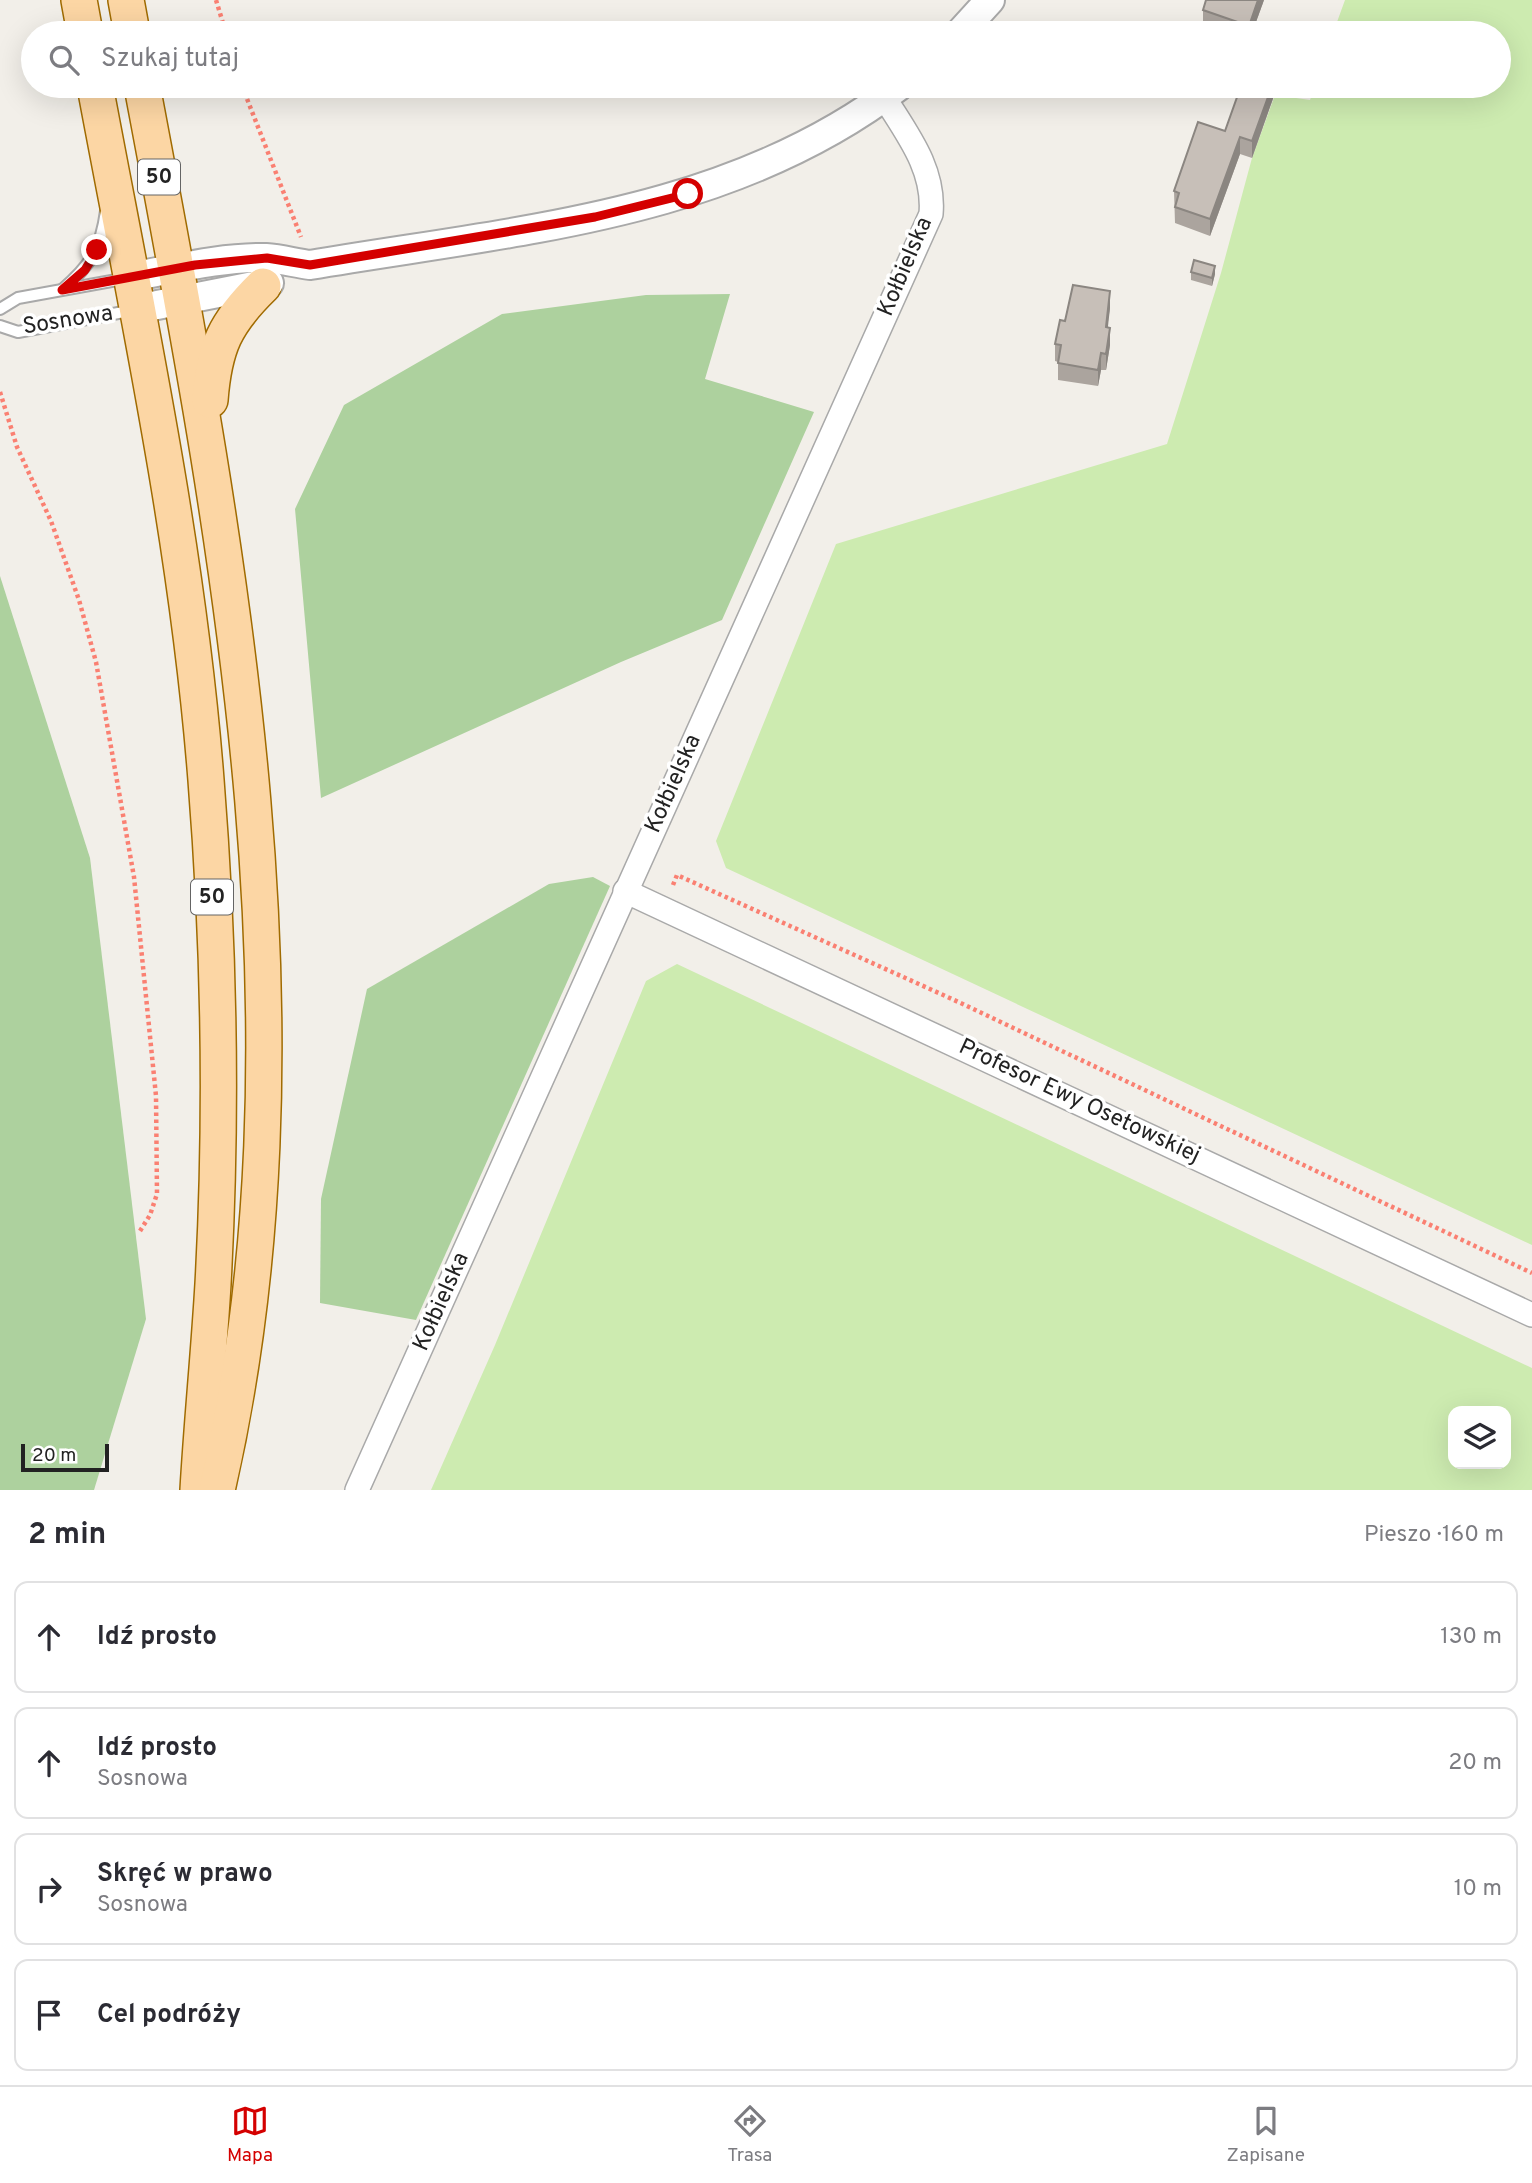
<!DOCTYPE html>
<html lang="pl">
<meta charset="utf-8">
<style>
:root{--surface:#fff;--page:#f2f2f3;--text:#2b2b33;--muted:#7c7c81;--line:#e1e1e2;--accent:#d40000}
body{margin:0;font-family:Overpass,sans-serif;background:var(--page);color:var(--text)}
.controls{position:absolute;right:21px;bottom:21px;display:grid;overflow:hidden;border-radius:14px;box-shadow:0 7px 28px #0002}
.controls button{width:63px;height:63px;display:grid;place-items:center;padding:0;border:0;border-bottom:2px solid var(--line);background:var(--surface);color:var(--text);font:35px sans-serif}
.scale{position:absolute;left:21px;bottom:18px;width:88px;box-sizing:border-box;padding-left:7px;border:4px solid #222;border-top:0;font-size:19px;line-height:24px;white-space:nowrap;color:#222;-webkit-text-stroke:5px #fff;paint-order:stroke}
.stop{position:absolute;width:21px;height:21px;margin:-16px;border:5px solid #d40000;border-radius:50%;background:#fff}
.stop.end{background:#d40000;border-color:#fff;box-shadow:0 2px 7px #0008}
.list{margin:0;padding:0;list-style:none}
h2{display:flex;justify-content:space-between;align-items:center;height:91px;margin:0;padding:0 28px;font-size:30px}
h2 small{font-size:23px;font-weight:400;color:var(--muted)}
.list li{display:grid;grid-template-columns:46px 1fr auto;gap:21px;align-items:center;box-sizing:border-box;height:112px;margin:0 14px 14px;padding:0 14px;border:2px solid var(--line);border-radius:14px}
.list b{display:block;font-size:26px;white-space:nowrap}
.list p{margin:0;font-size:23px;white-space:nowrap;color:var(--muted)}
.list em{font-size:23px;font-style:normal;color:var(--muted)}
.icon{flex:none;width:38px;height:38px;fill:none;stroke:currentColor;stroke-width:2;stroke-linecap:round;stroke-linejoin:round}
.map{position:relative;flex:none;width:1532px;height:1490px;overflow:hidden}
.search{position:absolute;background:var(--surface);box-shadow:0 7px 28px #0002;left:21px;right:21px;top:21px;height:77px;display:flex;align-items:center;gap:18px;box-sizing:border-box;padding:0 24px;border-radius:38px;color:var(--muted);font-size:26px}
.sheet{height:595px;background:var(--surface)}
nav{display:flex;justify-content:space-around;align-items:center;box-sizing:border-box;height:98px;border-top:2px solid var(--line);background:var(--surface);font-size:19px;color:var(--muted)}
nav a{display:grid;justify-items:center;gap:4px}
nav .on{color:var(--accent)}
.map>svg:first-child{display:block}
.grass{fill:#cdebb0;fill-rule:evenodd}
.forest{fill:#add19e}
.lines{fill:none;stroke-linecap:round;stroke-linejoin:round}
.service-casing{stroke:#a9a9a9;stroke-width:14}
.minor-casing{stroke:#a9a9a9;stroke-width:26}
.tertiary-casing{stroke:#a9a9a9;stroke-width:32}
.primary-casing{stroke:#a06b00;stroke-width:38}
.path{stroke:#fa8072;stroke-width:4.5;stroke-dasharray:3.5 3.5;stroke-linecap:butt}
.service{stroke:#fff;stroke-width:10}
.minor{stroke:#fff;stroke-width:23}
.tertiary{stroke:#fff;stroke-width:28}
.primary{stroke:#fcd6a4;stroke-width:35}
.wall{fill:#aba49e}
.shaded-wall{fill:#8b8681}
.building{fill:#c7bfb8;stroke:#8b8681;stroke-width:2}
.route{stroke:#d40000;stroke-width:9}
.labels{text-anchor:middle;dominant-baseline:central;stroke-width:7;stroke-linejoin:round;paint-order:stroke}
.shield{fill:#fff;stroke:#646464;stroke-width:2}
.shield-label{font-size:21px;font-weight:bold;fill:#222}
.street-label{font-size:23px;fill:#222;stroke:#fff}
</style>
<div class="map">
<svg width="1532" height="1490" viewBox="0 0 1532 1490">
<rect width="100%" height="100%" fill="#f2efe9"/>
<!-- grass -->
<g class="grass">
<path d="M1345,0H1532V1245L726,868L716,841L836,544L1167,444L1221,273L1252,158L1275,95L1310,100L1315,86H1499V33H1333Z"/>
<path d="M677,964L1532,1368V1490H431L495,1345L646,981ZM1453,1411H1506V1464H1453Z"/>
</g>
<!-- forest -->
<g class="forest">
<path d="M730,294L705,379L814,412L722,620L621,662L321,798L295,509L344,405L502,314L646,295Z"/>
<path d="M0,576L90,858L146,1319L94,1490H0Z"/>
<path d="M593,877L610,886L416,1320L320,1303L321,1199L367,989L549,884Z"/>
</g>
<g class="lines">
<!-- service casing -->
<g class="service-casing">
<g id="service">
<path d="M63,289C91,265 101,248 106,211"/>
<path d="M0,309L18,298L128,278"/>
<path d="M0,326L18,332L134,310"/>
</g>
</g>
<!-- minor casing -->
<g class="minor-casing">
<g id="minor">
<path d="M625,891L1532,1315"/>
<path d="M357,1490L931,214C935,169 907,134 884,97"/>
</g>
</g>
<!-- tertiary casing -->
<g class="tertiary-casing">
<g id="tertiary">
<path d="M960,33L990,0"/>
<path d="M131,277C175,269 221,257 266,258C281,259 295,263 310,265C515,230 728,217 899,86"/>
<path d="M137,309L269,283"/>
</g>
</g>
<!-- primary casing -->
<g class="primary-casing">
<g id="primary">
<path d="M79,0L85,33"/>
<path d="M126,0L132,33"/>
<path d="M95,86C138,316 188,547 206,780C219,943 222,1121 213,1284C209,1353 202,1421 198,1490"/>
<path d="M142,86C228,543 323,1028 217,1490"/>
<path d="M210,400C214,347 225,323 263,286"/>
</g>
</g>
<!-- path -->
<g class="path">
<path d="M216,0L226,33"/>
<path d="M242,86L301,237"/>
<path d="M0,392L17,447L51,521L79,600L96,662L134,877L156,1096L157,1194L150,1215L140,1231"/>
<path d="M673,885L677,875L952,999L1532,1273"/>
</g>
<!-- service -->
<use href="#service" class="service"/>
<!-- minor -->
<use href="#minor" class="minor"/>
<!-- tertiary -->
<use href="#tertiary" class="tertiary"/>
<!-- primary -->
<use href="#primary" class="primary"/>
</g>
<!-- wall -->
<g class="wall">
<path d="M1264,0L1252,33H1221L1203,27V10Z"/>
<path d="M1276,86V90L1252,158L1240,154L1210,236L1175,223L1174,191L1225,131Z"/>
<path d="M1191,272L1215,274L1212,286L1191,280Z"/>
<path d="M1110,308L1107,328L1110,345L1106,370H1101L1098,386L1058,380V362L1055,361V344Z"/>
</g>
<!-- shaded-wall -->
<g class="shaded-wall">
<path d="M1258,0H1264L1252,33H1249V26Z"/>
<path d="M1272,86H1276V90L1252,158V141Z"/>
<path d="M1240,137V154L1210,236V219Z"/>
<path d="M1215,266V274L1212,286V278Z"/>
<path d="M1110,291V308L1106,344V327Z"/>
<path d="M1110,328V345L1106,370V354Z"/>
<path d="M1101,353V370L1098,386V370Z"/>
</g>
<!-- building -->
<g class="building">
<path d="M1206,0H1258L1249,26L1203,10Z"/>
<path d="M1241,86H1272L1252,141L1240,137L1210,219L1175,207L1179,193L1174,191L1198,122L1225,131Z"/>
<path d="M1194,260L1215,266L1212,278L1191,272Z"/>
<path d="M1073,285L1110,291L1106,327L1110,328L1106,354L1101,353L1098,370L1058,363L1061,345L1055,344L1060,320L1065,321Z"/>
</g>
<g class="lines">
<!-- route -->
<path class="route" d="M97,250L85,270L62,290L195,265L267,258L310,265L595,217L688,194"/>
</g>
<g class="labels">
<!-- shield labels -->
<g class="shield">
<rect x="138" y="159.5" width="42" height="35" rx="5"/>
<rect x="191" y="879.5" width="42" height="35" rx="5"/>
</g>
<g class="shield-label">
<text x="159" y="177">50</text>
<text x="212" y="897">50</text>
</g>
<!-- street labels -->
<g class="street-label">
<text transform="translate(906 267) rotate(-67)">Kołbielska</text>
<text transform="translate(68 321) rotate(-9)">Sosnowa</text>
<text transform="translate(674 784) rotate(-66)">Kołbielska</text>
<text transform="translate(1079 1102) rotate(25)">Profesor Ewy Osetowskiej</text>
<text transform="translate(442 1302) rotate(-66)">Kołbielska</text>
</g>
</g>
</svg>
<div class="controls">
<button><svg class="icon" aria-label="layers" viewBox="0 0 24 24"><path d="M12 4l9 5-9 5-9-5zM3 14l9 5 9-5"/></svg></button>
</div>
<div class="scale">20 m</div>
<div class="stop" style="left:688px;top:194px"></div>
<div class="stop end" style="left:97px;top:250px"></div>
<div class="search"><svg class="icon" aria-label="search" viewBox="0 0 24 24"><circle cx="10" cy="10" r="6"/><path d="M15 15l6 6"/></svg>Szukaj tutaj</div>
</div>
<section class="sheet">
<h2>2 min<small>Pieszo · 160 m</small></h2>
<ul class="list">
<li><svg class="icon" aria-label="ahead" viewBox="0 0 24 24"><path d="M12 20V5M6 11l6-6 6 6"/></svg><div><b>Idź prosto</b></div><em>130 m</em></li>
<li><svg class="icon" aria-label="ahead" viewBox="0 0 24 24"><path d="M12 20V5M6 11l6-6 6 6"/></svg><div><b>Idź prosto</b><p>Sosnowa</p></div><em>20 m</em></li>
<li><svg class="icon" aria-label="right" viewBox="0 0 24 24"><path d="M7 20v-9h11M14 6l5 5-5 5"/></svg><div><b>Skręć w prawo</b><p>Sosnowa</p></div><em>10 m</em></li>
<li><svg class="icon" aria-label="arrive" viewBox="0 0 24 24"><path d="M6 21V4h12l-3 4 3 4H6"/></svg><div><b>Cel podróży</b></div></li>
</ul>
</section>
<nav>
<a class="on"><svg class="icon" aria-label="map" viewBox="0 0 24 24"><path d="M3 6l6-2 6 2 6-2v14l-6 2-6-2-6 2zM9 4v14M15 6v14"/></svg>Mapa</a>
<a><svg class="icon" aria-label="directions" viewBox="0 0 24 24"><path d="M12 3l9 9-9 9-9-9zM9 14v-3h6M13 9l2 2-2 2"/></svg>Trasa</a>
<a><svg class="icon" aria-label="saved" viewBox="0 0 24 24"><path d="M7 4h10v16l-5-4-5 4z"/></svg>Zapisane</a>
</nav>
